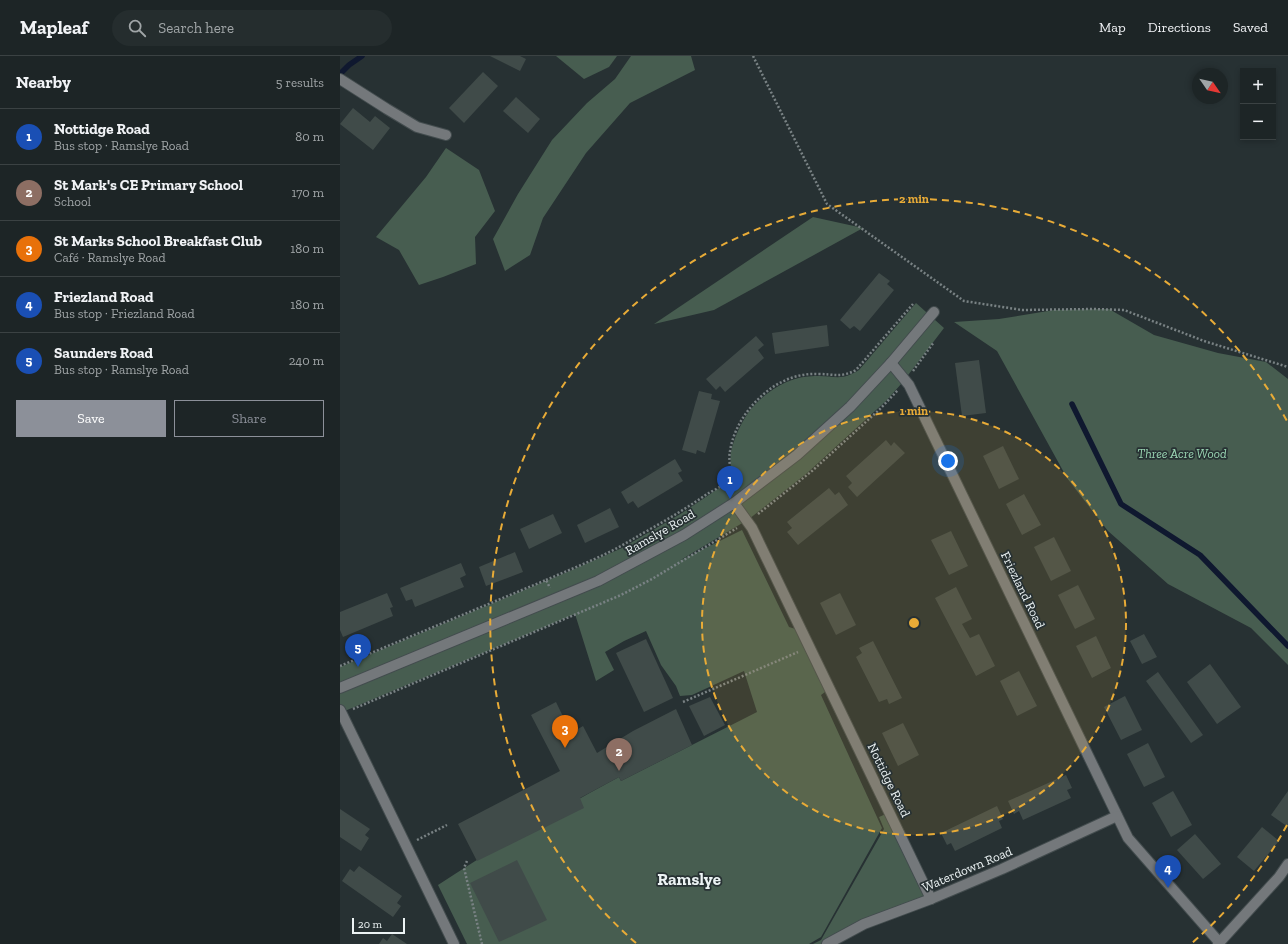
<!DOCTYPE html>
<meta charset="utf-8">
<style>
:root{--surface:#1d2526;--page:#252d2e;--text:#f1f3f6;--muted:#a0a5a7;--line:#3b4243;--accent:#8c9099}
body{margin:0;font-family:"Zilla Slab",serif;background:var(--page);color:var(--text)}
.controls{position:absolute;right:12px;top:12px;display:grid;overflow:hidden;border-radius:0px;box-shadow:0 2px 6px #0003}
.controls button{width:36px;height:36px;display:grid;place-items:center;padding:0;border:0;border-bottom:1px solid var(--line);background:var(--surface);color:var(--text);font:20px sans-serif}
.compass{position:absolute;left:852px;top:12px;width:36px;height:36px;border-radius:50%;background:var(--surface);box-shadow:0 2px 6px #0003;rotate:124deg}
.scale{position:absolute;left:12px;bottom:10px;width:53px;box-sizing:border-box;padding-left:4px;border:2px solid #ecf3f4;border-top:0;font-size:11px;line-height:14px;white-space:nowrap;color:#ecf3f4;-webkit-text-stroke:3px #273133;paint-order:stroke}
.you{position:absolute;left:608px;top:405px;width:14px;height:14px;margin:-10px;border:3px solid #fff;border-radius:50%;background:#1a73e8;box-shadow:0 0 0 6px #1a73e833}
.badge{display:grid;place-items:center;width:26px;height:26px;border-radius:50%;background:var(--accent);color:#fff;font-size:13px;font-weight:700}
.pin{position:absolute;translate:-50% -33px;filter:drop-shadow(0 1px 2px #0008)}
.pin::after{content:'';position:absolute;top:21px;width:14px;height:12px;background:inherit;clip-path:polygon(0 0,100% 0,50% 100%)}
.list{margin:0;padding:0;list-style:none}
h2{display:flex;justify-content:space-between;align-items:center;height:52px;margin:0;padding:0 16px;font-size:17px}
h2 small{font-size:13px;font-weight:400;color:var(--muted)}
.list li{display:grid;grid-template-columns:26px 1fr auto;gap:12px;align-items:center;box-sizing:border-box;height:56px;padding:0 16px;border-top:1px solid var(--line)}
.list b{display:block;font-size:15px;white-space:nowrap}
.list p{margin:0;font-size:13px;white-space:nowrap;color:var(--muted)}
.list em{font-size:13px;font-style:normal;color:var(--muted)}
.actions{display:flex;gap:8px;padding:12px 16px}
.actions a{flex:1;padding:9px 0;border:1px solid var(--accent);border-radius:0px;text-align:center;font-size:14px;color:var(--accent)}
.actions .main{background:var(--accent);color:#fff}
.icon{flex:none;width:22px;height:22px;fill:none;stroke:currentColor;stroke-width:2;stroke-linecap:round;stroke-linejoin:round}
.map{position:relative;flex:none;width:948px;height:888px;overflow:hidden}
header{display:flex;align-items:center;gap:24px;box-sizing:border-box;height:56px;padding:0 20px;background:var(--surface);border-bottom:1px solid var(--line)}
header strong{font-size:19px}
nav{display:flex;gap:22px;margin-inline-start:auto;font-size:14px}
.search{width:280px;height:36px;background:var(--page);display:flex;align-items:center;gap:10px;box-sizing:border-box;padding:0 14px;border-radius:22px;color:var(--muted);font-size:15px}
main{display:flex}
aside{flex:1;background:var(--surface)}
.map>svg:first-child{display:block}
.green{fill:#475d50}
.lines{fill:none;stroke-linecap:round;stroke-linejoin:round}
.stream{stroke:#0f182f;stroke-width:5.5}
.building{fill:#404b49}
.minor-casing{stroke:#434c4e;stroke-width:12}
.path{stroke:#798284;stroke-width:2.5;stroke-dasharray:2 2;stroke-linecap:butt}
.minor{stroke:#74787b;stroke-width:10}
.ring{fill:none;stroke:#e8ab37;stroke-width:2;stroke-dasharray:7 5}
.labels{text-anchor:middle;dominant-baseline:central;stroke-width:3.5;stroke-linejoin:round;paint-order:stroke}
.park-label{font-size:13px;font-style:italic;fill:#99d4b2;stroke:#273133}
.street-label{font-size:13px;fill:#ecf3f4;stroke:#273133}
.district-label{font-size:17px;font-weight:bold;fill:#ecf3f4;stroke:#273133}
.centre{fill:#e8ab37;stroke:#273133;stroke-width:2}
.ring-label{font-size:12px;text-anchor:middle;font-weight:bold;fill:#e8ab37;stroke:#273133;stroke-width:3.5;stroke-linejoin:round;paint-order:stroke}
</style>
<header>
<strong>Mapleaf</strong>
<div class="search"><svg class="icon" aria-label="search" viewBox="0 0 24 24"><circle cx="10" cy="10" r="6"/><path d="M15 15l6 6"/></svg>Search here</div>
<nav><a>Map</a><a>Directions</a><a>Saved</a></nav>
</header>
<main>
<aside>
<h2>Nearby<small>5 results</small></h2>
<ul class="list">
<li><span class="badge" style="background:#1a4fb4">1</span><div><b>Nottidge Road</b><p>Bus stop · Ramslye Road</p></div><em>80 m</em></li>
<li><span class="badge" style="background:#8d6e63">2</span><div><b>St Mark's CE Primary School</b><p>School</p></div><em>170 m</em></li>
<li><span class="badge" style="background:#e8710a">3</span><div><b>St Marks School Breakfast Club</b><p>Café · Ramslye Road</p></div><em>180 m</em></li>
<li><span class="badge" style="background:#1a4fb4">4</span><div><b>Friezland Road</b><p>Bus stop · Friezland Road</p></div><em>180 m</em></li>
<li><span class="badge" style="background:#1a4fb4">5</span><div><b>Saunders Road</b><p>Bus stop · Ramslye Road</p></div><em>240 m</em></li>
</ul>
<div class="actions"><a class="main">Save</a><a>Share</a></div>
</aside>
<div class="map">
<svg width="948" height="888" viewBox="0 0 948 888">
<rect width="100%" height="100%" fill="#273133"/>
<!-- green -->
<g class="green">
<path d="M216,0H277L269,11L244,23Z"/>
<path d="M291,0H351L355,14L290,47L246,97L203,162L190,199L165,215L153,183L178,138L212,84L247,47L275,23Z"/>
<path d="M106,92L139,114L155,155L135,181L136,208L103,221L79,229L59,194L36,181L86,121Z"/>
<path d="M473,161L523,172L374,254L314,268Z"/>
<path d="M576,247L604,272L562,327L546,345L466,418L409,463L339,505L402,474L449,571L459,574L489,633L481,639L542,772L481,881L469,888H127L98,829C156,791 217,754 279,721L281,725L417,656L404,615L352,639L340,640L336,630L321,609L306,575L284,585L265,596L274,614L256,625L235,558L0,657V611L232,514L282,492L342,457L385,428C395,415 389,411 391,396C394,382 400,369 408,357C424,336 448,320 475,320C494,319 500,326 519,314Z"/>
<path d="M769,253L814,279L878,297L926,306L948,323V609L911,572L828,528L768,475L727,422L657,295L614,266L659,263L714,254Z"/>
<path d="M548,757L589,842L483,888H473L481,884L544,773L539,761Z"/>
</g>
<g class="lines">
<!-- stream -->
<g class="stream">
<path d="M0,18L9,9L22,0"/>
<path d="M732,348L781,448L860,499L948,590"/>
</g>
</g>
<!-- building -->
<g class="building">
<path d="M150,0H180L186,3L180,15Z"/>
<path d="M143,16L158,30L124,67L109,52Z"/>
<path d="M176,41L200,63L188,77L163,55Z"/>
<path d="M13,52L30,66L35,60L50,72L33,94L0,68Z"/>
<path d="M539,217L550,225L547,228L554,234L520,275L514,270L510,273L500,264Z"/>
<path d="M487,269L489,290L435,298L432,277Z"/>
<path d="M416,280L424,289L418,294L424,302L385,336L380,330L376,334L366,323Z"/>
<path d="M639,304L646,357L622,360L615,307Z"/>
<path d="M359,335L372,338L371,343L380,345L365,397L357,394L356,398L342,394Z"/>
<path d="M546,384L551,390L554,386L565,397L517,441L508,431L512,427L506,420Z"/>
<path d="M663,390L679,423L659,433L643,400Z"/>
<path d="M335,403L342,415L338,417L343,425L298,452L293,445L288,448L281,436Z"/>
<path d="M489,432L495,439L499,436L508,449L458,489L447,476L452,472L447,466Z"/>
<path d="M684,438L701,469L682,479L666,448Z"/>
<path d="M270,452L279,471L245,487L237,469Z"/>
<path d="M213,458L222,477L189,493L180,473Z"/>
<path d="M611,475L628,510L609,519L591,484Z"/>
<path d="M714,481L731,515L711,525L694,491Z"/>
<path d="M175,496L183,516L146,530L139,511Z"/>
<path d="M121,507L126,519L120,522L124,531L75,551L72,543L66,545L60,532Z"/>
<path d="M738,529L755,563L735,573L718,539Z"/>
<path d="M616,531L632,563L622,568L630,582L639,578L655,610L636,620L595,542Z"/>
<path d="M47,537L53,551L50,552L53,560L3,581L0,574V556Z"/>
<path d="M500,537L516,569L496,579L480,547Z"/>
<path d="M804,578L817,601L802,608L790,585Z"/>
<path d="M756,580L771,612L752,622L736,590Z"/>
<path d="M306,583L333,642L304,656L276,597Z"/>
<path d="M533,585L562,642L549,648L547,643L539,646L516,601L522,597L519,592Z"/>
<path d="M870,608L901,651L877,668L847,626Z"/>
<path d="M679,615L697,650L677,660L660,625Z"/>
<path d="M818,616L863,679L851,687L806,625Z"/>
<path d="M785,640L802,674L781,684L764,651Z"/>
<path d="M370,641L385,669L364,680L349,650Z"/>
<path d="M216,646L231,677L243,670L257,697L293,675L336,653L352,689L281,725L279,721L240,742L244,752L137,805L118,768L220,715L191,659Z"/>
<path d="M563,667L579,699L558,710L542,677Z"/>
<path d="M808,687L825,721L804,731L787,698Z"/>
<path d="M726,719L732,732L727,734L731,742L683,764L679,755L674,758L668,745Z"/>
<path d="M833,735L852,769L831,781L812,747Z"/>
<path d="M948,735V771L931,759Z"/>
<path d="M657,750L663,763L659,765L662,772L615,795L611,787L607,789L601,777Z"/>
<path d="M0,753L30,773L25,779L29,782L21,795L0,781Z"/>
<path d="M922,771L939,785L914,815L897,801Z"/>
<path d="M855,778L881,808L863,823L837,794Z"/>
<path d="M177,804L207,864L159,886L130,827Z"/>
<path d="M19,810L62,840L57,847L61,850L53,861L2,825L10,813L14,816Z"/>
<path d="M52,878L67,888H39L43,882L47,885Z"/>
</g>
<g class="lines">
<!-- minor casing -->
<g class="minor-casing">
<g id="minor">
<path d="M0,23L47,53L77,71L106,79"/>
<path d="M551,307L569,329L788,782L879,886"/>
<path d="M394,447L412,472L591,843"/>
<path d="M0,632L258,525L344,479L394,447L457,399L510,351L551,307L594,256"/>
<path d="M0,654L114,888"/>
<path d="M487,888L524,868L591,843L662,813L777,760"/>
<path d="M878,888L939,821L948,808"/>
</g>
</g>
<!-- path -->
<g class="path">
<path d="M413,0L487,148L624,245L682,254L754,253L784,254L864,285L948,311"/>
<path d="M573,315L594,286"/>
<path d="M418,458L472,415L540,353L558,334"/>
<path d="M206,524C231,513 257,503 281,490C290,485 298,480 307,475C328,463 347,452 367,438C374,434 384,430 388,422C392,414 388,403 390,395C394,370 410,348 430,333C444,323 461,317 478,318C494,318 501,322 516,314L573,248"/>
<path d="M0,610L206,524L210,532"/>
<path d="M343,646L458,596"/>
<path d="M13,653L281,539L312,523L397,472"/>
<path d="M77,784L107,769"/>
<path d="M127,805L124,812L142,888"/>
</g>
<!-- minor -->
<use href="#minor" class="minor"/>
</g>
<!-- distance rings -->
<circle cx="574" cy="567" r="212" fill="#e8ab37" fill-opacity=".12"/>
<g class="ring">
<circle cx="574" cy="567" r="212"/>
<path d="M947 769A424 424 0 0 1 852 887M296 887A424 424 0 1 1 947 365"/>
</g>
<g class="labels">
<!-- park labels -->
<g class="park-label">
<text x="842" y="397">Three Acre Wood</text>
</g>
<!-- street labels -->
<g class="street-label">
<text transform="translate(320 476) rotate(-30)">Ramslye Road</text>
<text transform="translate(683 534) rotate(64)">Friezland Road</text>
<text transform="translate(549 724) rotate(64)">Nottidge Road</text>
<text transform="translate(627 813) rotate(-23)">Waterdown Road</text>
</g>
<!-- district labels -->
<g class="district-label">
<text x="349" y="823">Ramslye</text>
</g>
</g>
<circle cx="574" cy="567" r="6" class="centre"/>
<g class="ring-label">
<text x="574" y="147">2 min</text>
<text x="574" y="359">1 min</text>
</g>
</svg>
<div class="controls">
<button>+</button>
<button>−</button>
</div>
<svg class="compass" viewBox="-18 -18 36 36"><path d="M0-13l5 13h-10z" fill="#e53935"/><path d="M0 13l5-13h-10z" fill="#a0a5a7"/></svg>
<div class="scale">20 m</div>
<div class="you"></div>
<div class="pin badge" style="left:390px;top:443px;background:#1a4fb4">1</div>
<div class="pin badge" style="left:279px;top:715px;background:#8d6e63">2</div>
<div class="pin badge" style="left:225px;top:692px;background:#e8710a">3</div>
<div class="pin badge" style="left:828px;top:832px;background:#1a4fb4">4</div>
<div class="pin badge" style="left:18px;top:611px;background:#1a4fb4">5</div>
</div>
</main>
